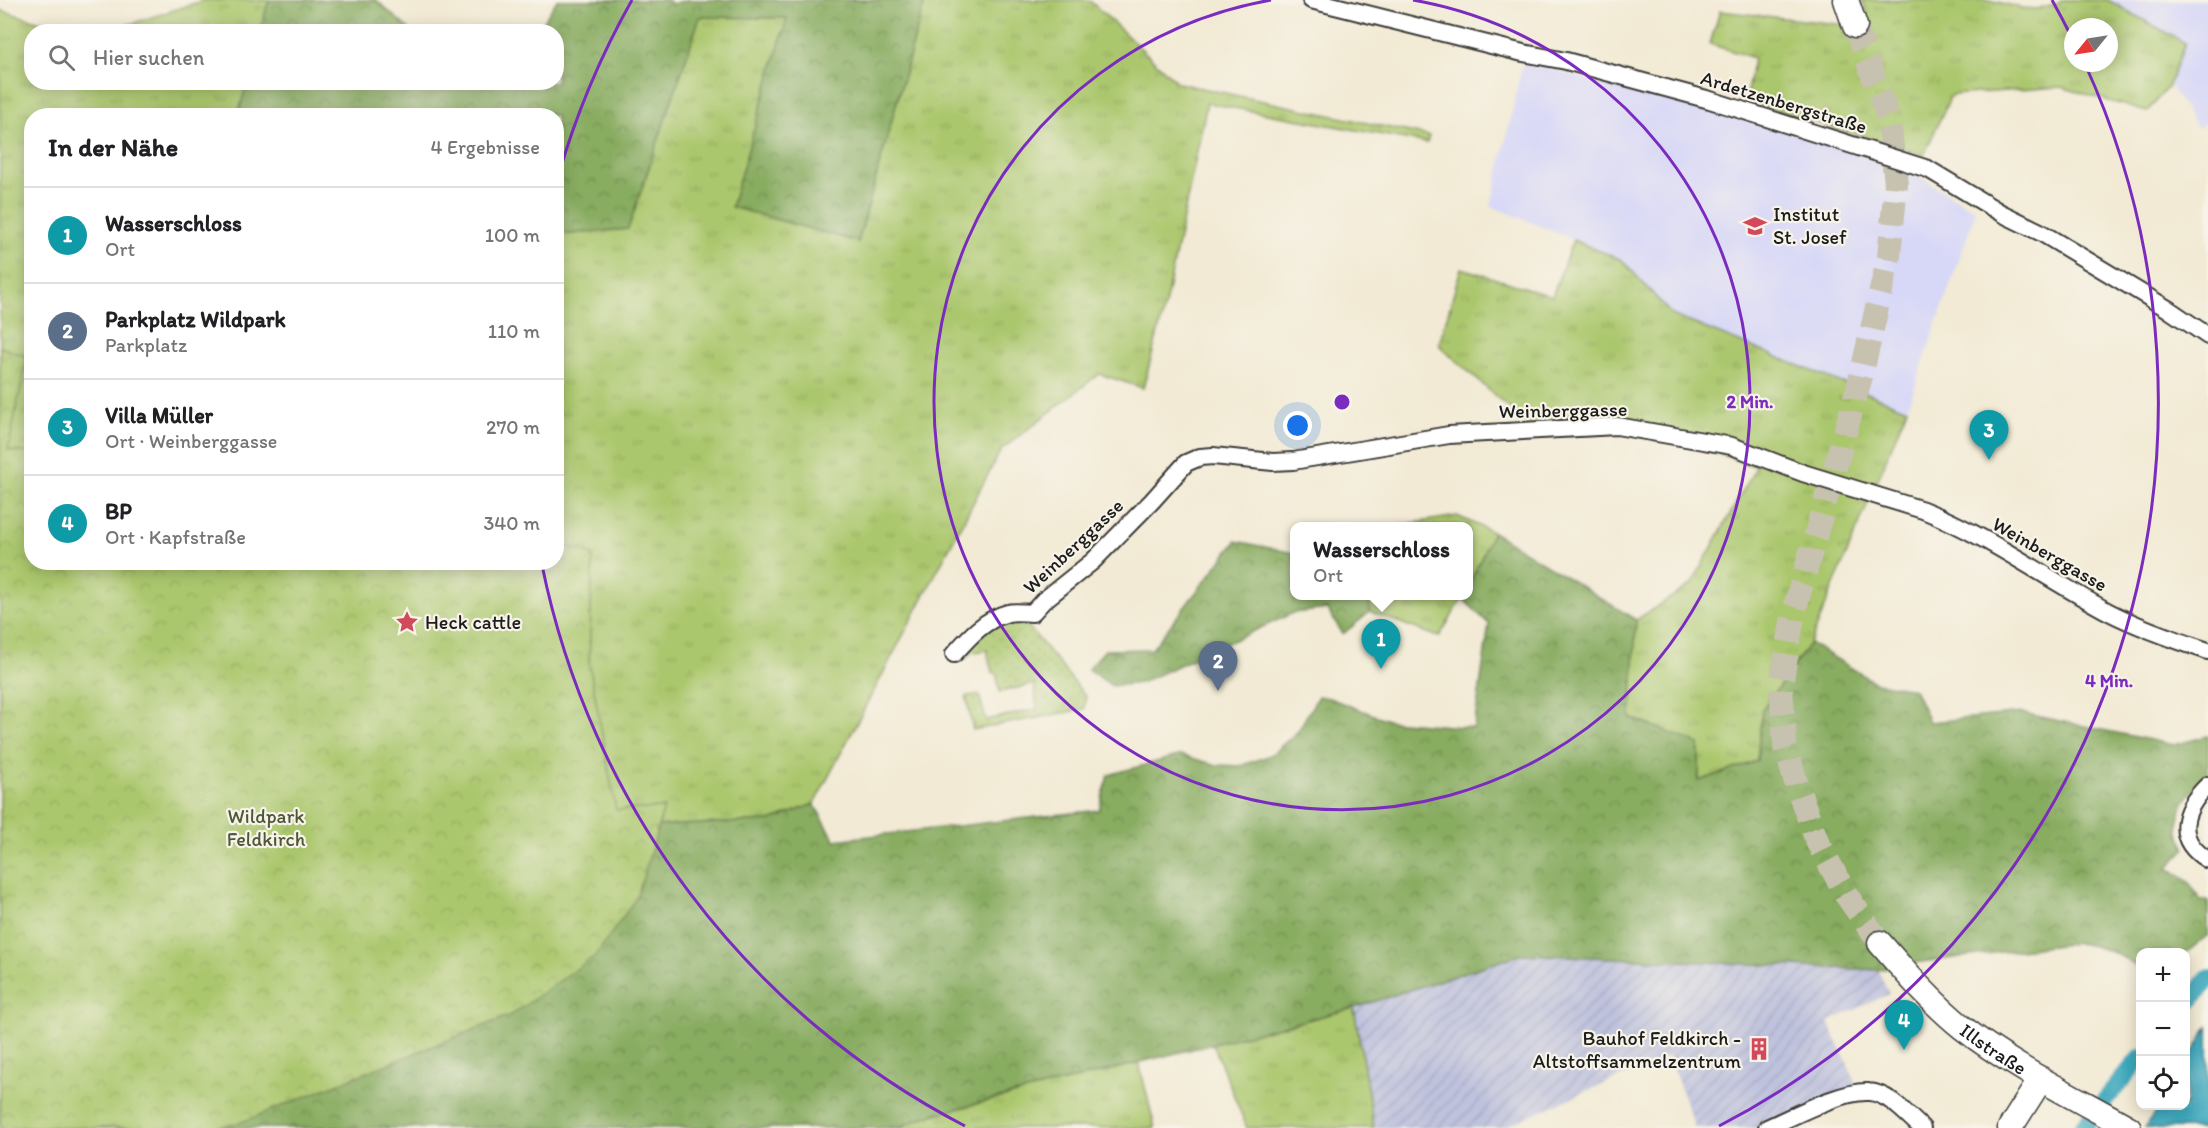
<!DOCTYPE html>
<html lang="de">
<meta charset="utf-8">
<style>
:root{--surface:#fff;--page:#f6f6f6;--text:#202124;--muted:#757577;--line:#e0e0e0;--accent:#111827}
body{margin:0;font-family:Itim,sans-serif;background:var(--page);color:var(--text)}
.controls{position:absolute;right:18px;bottom:18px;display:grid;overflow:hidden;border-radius:12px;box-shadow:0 3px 15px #0003}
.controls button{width:54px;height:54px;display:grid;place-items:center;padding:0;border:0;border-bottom:2px solid var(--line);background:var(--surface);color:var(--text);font:30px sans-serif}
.compass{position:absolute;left:2064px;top:18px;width:54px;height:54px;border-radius:50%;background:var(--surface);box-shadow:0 3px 15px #0003;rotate:240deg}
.you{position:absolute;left:1298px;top:426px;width:21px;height:21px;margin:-15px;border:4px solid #fff;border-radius:50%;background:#1a73e8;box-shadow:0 0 0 9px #1a73e833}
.badge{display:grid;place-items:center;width:39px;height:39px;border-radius:50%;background:var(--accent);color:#fff;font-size:20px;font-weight:700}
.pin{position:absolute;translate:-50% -50px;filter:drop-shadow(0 2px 3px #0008)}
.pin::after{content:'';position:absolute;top:32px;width:21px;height:18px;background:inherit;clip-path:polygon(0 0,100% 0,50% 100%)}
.popup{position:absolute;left:1290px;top:522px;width:183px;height:78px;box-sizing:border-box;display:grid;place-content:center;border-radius:12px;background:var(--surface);filter:drop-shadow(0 2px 4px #0005);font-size:20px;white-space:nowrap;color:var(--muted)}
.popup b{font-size:22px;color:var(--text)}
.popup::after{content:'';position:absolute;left:50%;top:100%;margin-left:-12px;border:12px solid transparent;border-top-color:var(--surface)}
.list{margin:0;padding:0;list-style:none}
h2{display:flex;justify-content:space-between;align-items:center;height:78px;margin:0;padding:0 24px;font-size:26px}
h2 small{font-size:20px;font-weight:400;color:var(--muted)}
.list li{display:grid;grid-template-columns:39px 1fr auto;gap:18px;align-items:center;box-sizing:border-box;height:96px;padding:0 24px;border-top:2px solid var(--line)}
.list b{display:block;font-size:22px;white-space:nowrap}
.list p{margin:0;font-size:20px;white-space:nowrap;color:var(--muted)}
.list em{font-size:20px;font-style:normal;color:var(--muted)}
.icon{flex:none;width:33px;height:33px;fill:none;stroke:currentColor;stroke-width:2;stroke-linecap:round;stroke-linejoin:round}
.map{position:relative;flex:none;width:2208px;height:1128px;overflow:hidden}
.search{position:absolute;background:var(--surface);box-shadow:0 3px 15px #0003;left:24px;top:24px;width:540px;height:66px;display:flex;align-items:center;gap:15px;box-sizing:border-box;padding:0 21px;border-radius:24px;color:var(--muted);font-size:22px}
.panel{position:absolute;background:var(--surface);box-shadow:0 3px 15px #0003;left:24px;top:108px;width:540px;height:462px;border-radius:24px}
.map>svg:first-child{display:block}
.built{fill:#d7d7f8}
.industrial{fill:url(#industrial-furrows)}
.grass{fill:url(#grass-tufts);stroke:#647244;stroke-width:1.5;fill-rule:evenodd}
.forest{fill:url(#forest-crowns);stroke:#52643e;stroke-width:1.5}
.park{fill:url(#park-crowns);stroke:#647244;stroke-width:1.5}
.garden{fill:url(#garden-dots);stroke:#647244;stroke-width:1.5}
.water{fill:#3da8bd;stroke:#2c626c;stroke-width:1.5}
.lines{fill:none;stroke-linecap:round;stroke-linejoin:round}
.canal{stroke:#3da8bd;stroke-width:18}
.secondary-tunnel{stroke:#c7c1af;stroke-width:24;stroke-dasharray:24 12;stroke-linecap:butt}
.street-casing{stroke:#3c3b38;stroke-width:20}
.secondary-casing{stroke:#3c3b38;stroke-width:27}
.street{stroke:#fff;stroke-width:16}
.secondary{stroke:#fff;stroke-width:24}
.ring{fill:none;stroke:#7b2cbf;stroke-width:3}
.labels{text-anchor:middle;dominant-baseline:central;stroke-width:4.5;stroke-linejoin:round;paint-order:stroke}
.street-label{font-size:20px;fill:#1c1c1c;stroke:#f7f3e8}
.poi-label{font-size:20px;fill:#1c1c1c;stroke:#f7f3e8;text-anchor:start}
.park-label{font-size:20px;fill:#4e5838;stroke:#f7f3e8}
.centre{fill:#7b2cbf;stroke:#f7f3e8;stroke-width:3}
.ring-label{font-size:18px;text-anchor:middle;font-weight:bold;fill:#7b2cbf;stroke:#f7f3e8;stroke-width:4.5;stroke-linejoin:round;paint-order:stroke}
</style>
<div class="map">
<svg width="2208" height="1128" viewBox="0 0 2208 1128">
<defs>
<pattern id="industrial-furrows" width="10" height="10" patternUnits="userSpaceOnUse" patternTransform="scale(1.5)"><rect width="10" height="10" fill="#bfc2dd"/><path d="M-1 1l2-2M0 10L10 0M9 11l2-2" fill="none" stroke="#a4a6bd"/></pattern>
<pattern id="grass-tufts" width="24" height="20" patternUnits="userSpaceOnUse" patternTransform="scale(1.5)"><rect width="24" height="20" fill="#abc76d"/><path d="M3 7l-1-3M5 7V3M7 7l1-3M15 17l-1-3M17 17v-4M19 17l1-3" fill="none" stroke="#93aa5e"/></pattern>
<pattern id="forest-crowns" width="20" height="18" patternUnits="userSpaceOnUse" patternTransform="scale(1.5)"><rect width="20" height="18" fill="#88ac60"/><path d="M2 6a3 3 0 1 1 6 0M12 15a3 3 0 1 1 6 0" fill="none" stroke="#6e8b4e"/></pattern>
<pattern id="park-crowns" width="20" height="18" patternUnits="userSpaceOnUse" patternTransform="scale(1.5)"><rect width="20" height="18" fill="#abc76d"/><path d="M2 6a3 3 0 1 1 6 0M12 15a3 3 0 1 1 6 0" fill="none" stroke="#93aa5e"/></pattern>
<pattern id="garden-dots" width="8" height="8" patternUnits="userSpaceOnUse" patternTransform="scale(1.5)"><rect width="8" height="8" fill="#abc76d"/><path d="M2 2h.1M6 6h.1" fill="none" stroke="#93aa5e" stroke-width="1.8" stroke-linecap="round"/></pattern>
</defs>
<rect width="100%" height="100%" fill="#f7f3e8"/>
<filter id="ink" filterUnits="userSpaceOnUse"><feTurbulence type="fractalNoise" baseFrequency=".0167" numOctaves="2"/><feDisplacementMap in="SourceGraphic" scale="12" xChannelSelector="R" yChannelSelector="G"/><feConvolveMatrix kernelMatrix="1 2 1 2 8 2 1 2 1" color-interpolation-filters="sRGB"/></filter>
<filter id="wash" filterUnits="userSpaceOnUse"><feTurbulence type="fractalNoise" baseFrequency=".008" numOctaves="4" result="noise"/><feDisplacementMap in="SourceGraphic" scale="24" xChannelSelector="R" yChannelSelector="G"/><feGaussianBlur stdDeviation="1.35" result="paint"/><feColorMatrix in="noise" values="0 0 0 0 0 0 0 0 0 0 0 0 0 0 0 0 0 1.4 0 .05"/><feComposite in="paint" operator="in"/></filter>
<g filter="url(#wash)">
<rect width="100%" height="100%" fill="#f2ead4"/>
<!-- built -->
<g class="built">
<path d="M2108,0H2208V121L2198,128L2169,85L2185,43Z"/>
<path d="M1523,62L1790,132L1909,170L1976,211L1907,409L1672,315L1622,260L1491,206Z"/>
</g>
<!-- industrial -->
<path class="industrial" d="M1522,954L1878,970L1889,994L1828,1022L1854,1077L1859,1093L1767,1128H1695L1669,1056L1501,1128H1374L1354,1008Z"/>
<!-- grass -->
<g class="grass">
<path d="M205,0H269L260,31H109Z"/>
<path d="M925,0H1089L1178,83L1429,136L1427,143L1207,103L1164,310L1143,388L1099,374L1001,450L814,804L771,821L654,826L0,968L556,562L557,235L628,229L700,17L787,18L858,242Z"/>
<path d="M1862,0H1989L2022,8L2040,9L2057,4L2063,0H2108L2185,43L2169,85L2147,112L2061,87L1951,95L1924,155L1745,101L1754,58L1710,44L1720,11L1855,26L1867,13ZM2073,27H2109V63H2073Z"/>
<path d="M0,10L70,31L32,32V82L247,83L238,115L32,116L31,454L0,451Z"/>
<path d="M1573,240L1622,260L1672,315L1907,409L1810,643L1762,711L1757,761L1699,781V744L1631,718L1636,620L1691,585L1756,467L1710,450L1615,432L1541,437L1439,345L1461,268L1552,296Z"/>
<path d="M1457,516L1493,532L1468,587V526H1395Z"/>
<path d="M1368,596H1464L1439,637L1370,612Z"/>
<path d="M1354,1008L1374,1128H1247L1213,1044Z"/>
<path d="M1139,1063L1155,1128H898L924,1117Z"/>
</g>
<!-- forest -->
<g class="forest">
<path d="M269,0H376L411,31H260Z"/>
<path d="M557,0H668L672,4L687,0H925L858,242L731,207L787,18L700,17L628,229L557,235L556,116L238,115L247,83L556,82V32L537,31Z"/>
<path d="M1493,532L1636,620L1631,718L1699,744V781L1757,761L1762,711L1810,643L1876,683L1914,689L1929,722L2022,713L2174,745L2208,736V775C2184,796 2169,818 2185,849L2168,867L2189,882L2201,901L2208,900V935L2186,953L2140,952V969C2123,955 2098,945 2076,943L1913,963L1878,970L1522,954L1354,1008L924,1117L898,1128H0V1103L654,826L770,821L814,804L835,840L1099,810L1108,775L1181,755L1217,765L1240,766L1271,755L1298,731L1318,696L1329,698L1390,721L1474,728L1489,624L1463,599L1464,596H1468V587Z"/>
<path d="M1236,541L1294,553V596H1368L1370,612L1343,634L1327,609L1293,613L1140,683L1112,686L1088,669L1105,650L1152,649Z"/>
</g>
<!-- park -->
<path class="park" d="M0,347L27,357L8,450L31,453L32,562H556L557,543L593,555L589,663L616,810L664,808L637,897L596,955L511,1015L239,1123L211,1128H0Z"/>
<!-- garden -->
<path class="garden" d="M1013,620L1029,627L1086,697L1084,709L973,730L966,696L979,694L986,720L1037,709L1034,684L1000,692L996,673H992L987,650L971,653L966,658L963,653L990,628Z"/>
<!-- water -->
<path class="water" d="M2208,1027V1128H2144L2160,1106H2186V1064Z"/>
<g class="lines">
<!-- canal -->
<g class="canal">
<path d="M2186,1006L2208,979"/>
<path d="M2082,1128L2140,1058"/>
</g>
</g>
</g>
<g filter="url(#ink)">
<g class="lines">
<!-- secondary-tunnel -->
<path class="secondary-tunnel" d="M1855,26L1889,120L1896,184L1889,257L1860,380L1794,611L1781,685L1785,746L1798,789L1817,841L1847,896L1880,943"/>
<!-- street casing -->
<g class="street-casing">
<g id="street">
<path d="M1311,0L1523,53L1566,61L1710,100L1928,169L2001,213L2040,232L2168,309L2208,336"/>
<path d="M954,654C969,637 985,619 1008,613C1015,611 1025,613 1032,613L1043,601L1093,561L1152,501L1186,463L1200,457L1213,456L1273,462L1293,461L1449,435L1617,426L1732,446L1803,473L1923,510C1989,536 2047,579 2109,612C2140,628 2175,640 2208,651"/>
<path d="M2208,785C2183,809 2173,839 2208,860"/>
<path d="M1767,1128C1792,1117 1842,1090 1869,1092C1889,1093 1908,1116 1922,1128"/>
</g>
</g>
<!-- secondary casing -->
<g class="secondary-casing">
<g id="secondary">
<path d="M1846,0L1855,26"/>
<path id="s1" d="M1880,943C1906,973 1932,1003 1963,1028C2014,1068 2073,1096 2129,1128"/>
<path d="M2010,1128L2041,1079"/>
</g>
</g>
<!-- street -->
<use href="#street" class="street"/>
<!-- secondary -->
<use href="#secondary" class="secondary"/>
</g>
</g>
<!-- distance rings -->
<g class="ring">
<path d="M1413 0A408 408 0 1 1 1271 0"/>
<path d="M965 1126A816 816 0 0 1 542 565M558 177A816 816 0 0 1 632 0M2052 0A816 816 0 0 1 2072 38M2085 64A816 816 0 0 1 1719 1126"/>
</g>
<!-- icons -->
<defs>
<g id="school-bare" transform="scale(1.8)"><path d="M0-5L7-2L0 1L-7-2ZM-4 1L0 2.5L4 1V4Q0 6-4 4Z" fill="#d1495b" stroke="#f7f3e8" stroke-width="2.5" paint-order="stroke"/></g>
<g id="sight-bare" transform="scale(1.8)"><path d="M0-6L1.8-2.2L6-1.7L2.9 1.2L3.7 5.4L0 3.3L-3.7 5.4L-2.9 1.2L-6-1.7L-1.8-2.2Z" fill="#d1495b" stroke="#f7f3e8" stroke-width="2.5" paint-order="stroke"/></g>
<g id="building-bare" transform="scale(1.8)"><path d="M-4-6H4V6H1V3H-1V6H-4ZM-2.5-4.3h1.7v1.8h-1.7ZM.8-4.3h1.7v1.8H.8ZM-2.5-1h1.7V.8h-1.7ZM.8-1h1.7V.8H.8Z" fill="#d1495b" stroke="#f7f3e8" stroke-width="2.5" paint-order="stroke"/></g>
</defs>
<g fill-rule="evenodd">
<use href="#school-bare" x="1755" y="226"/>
<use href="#sight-bare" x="407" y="622"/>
<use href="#building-bare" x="1759" y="1049"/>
</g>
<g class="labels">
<!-- street labels -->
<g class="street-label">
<text transform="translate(1784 102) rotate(17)">Ardetzenbergstraße</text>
<text transform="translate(1563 410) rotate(-1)">Weinberggasse</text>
<text transform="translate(1073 546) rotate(-43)">Weinberggasse</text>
<text transform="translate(2050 554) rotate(30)">Weinberggasse</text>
<text stroke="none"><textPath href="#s1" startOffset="156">Illstraße</textPath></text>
</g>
<!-- poi labels -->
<g class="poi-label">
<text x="1773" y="214">Institut<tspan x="1773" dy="23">St. Josef</tspan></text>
<text x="425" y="622">Heck cattle</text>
<text x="1741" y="1038" text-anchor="end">Bauhof Feldkirch -<tspan x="1741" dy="23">Altstoffsammelzentrum</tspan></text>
</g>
<!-- park labels -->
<g class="park-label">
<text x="266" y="816">Wildpark<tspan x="266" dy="23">Feldkirch</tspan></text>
</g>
</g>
<circle cx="1342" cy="402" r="9" class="centre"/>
<g class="ring-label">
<text x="1750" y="408">2 Min.</text>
<text x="2109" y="687">4 Min.</text>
</g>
</svg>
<div class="controls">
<button>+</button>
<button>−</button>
<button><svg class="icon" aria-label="locate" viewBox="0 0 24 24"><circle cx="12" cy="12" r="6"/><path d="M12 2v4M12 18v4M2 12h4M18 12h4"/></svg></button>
</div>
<svg class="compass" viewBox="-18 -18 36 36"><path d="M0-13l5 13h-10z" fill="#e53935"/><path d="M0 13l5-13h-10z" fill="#757577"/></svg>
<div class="you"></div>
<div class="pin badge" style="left:1381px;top:669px;background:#0f9aa8">1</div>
<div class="popup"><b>Wasserschloss</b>Ort</div>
<div class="pin badge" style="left:1218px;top:691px;background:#5c6f8a">2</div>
<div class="pin badge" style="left:1989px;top:460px;background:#0f9aa8">3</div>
<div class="pin badge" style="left:1904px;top:1050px;background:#0f9aa8">4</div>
<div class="search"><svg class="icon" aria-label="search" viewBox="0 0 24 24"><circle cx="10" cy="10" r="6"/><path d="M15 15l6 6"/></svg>Hier suchen</div>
<section class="panel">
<h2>In der Nähe<small>4 Ergebnisse</small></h2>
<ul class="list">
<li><span class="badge" style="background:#0f9aa8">1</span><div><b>Wasserschloss</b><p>Ort</p></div><em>100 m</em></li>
<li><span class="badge" style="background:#5c6f8a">2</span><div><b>Parkplatz Wildpark</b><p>Parkplatz</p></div><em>110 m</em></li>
<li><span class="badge" style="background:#0f9aa8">3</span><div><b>Villa Müller</b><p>Ort · Weinberggasse</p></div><em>270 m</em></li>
<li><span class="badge" style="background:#0f9aa8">4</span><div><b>BP</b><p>Ort · Kapfstraße</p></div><em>340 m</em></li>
</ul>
</section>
</div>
